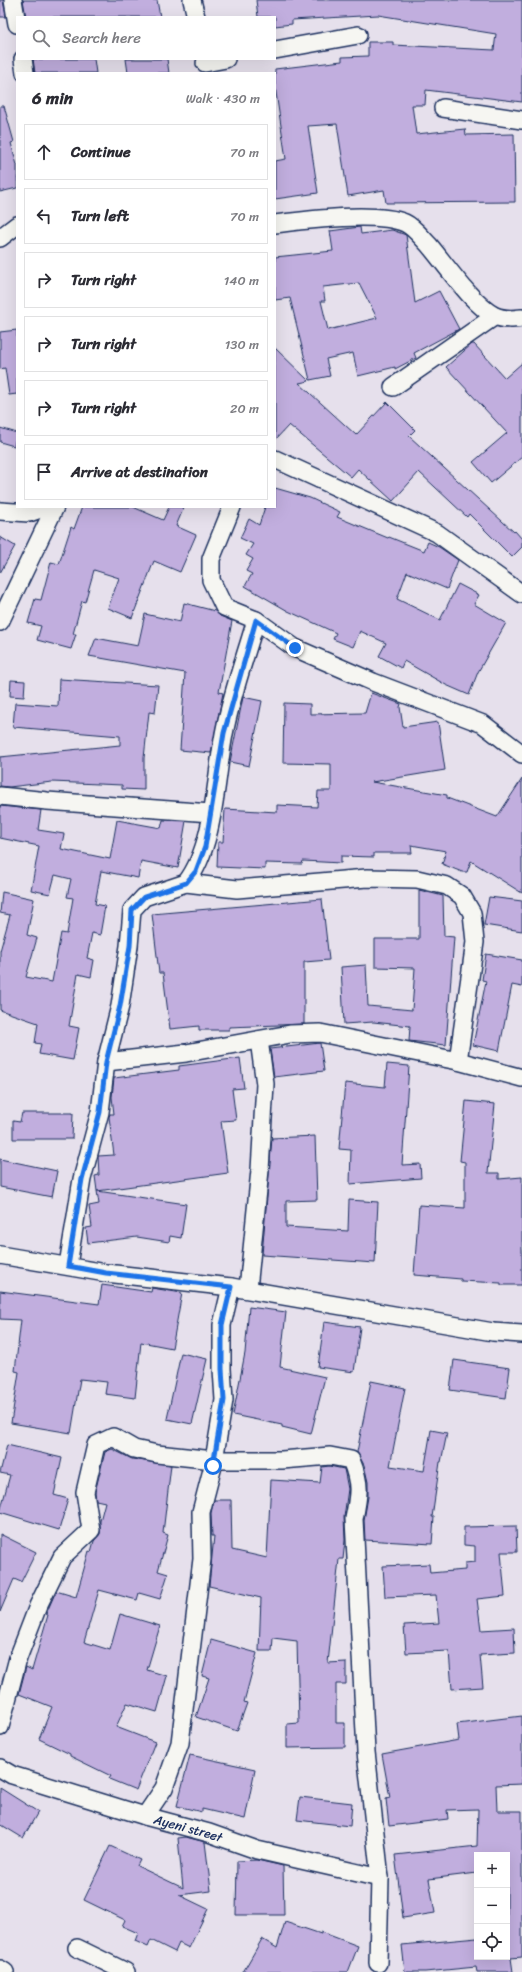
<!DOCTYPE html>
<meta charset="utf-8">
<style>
:root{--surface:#fff;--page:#f2f2f3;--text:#2b2b33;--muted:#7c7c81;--line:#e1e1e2}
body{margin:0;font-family:Sriracha,sans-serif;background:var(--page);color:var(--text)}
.controls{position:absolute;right:12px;bottom:12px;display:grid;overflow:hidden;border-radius:0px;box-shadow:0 4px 16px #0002}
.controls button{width:36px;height:36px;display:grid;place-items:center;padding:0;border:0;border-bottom:1px solid var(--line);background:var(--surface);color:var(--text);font:20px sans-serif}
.stop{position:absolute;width:12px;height:12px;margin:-9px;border:3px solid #1a73e8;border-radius:50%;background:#fff}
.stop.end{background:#1a73e8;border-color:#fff;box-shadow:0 1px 4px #0008}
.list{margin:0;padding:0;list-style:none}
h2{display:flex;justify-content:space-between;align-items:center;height:52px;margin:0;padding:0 16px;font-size:17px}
h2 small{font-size:13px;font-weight:400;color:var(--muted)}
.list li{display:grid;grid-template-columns:26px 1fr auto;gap:12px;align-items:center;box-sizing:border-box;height:56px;margin:0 8px 8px;padding:0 8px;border:1px solid var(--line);border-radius:0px}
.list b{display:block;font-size:15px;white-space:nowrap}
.list em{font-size:13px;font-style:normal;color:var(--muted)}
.icon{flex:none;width:22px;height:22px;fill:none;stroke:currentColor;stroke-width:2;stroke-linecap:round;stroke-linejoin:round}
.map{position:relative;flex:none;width:522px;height:1972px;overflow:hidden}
.search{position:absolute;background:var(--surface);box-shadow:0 4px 16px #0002;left:16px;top:16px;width:260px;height:44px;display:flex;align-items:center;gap:10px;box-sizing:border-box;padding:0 14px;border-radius:0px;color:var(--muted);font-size:15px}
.panel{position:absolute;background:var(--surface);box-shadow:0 4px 16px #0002;left:16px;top:72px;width:260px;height:436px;border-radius:0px}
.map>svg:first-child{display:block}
.building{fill:#c1aede;stroke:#1b2f5e;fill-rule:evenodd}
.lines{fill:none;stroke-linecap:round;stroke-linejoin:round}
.minor-casing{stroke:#1b2f5e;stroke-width:20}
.minor{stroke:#f6f6f2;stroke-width:17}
.route{stroke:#1a73e8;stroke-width:5}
.labels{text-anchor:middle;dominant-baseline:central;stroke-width:3;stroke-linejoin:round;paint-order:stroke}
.street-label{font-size:13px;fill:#1b2f5e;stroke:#f6f6f2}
</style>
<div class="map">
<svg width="522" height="1972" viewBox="0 0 522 1972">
<rect width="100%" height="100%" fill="#e6e0ec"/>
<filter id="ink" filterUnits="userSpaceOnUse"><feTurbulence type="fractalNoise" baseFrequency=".025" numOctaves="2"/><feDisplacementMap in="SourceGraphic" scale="8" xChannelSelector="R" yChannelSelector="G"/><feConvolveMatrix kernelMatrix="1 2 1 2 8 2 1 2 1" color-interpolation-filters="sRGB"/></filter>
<g filter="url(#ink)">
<!-- building -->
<g class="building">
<path d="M0,0H3L6,17H0Z"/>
<path d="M23,0H157L160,17H26Z"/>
<path d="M256,0H522V102L426,90L425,105H412L416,134L465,129L466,135L514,134L515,202L386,203L384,190L348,196L337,124L308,126L318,193L275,199V161L286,159L275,86V69L342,61V57L368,56V42H393V45L494,50L496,34L378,15L292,20V24L275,26V17H258Z"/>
<path d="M33,59H94L96,73H35Z"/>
<path d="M126,59H167L169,73H128Z"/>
<path d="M0,106H4L14,142L11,143L17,165V188L0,192Z"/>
<path d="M360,227L361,234L392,230L406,235L415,303L439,291L459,329L414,353L416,358L395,369V367L358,376L353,353L326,359L330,376L310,380L290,298L275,300V257L333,251L330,231ZM359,283L377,318L328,330L321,301H325L323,287Z"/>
<path d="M17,330V394L9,395L5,368L0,369V332Z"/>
<path d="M472,344H474L505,378L522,363V457L491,483L473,462L507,433L446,367Z"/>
<path d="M275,348L309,381L299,383L356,435L387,402L415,430L409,436L514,532L515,531L522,539V547L512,557L469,514L467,517L419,472L393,501L358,469L351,477L289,425L275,440Z"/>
<path d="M0,428L17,433L14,446L0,442Z"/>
<path d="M275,488L310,498L340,512L337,517L388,538L389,537L424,551L428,542L439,547L458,560L447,589L407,572L397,599L440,620L458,584L479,595L474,604L506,623L478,672L469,695L446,685L404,661L401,668L379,656L386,643L360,631L353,647L333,639L336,633L288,611L245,586L252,574L246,571L253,559L246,555L253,544L240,538L249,519L259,525L265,507H275Z"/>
<path d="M82,507H133L163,520L169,507H184L176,526L196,535L180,572L154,561L132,618L108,608L119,578L94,570L85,602L82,601L73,634H76L71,649L37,640L41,626L28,623L35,599L41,600L51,562L59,564L71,527L74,529Z"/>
<path d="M0,537L15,546L0,573Z"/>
<path d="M184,603L215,611L220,616L232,621L219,692L223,693L211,753L180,750L185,673L89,656L96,638L138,646L145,614L180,622Z"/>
<path d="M59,679L158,685L155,713L149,712L144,758V790L122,789V785L52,782L9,787L0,786V757L120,745V736L13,727L15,703L58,706Z"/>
<path d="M11,680L25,681L24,697L10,696Z"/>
<path d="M371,693L401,704L400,707L403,727L438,722L445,770L372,782L447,795V798L497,817L522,779V893L471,861L467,872H462L442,864L446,851L411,845L412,853H374V857L341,856V863L303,861L302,864L265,863V869L217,867L218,842H223L225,809L277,812V805L317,807L318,791H331V764L283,763L284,703L310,704V714L365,713Z"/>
<path d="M243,697L262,701L249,766L230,762Z"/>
<path d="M0,806L41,810L38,830L64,834L61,849L110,859L117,820L161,828L163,820L186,821L178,868L141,861L138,878L101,871L95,904L105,906L100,935L92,933L87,958L94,960L91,977L78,974L69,1026L79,1028L73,1060L39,1054L41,1044L35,1043L38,1023L0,1010V951L10,915L0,913L2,892L34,899L27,935L37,938L26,977L52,982L61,933L67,934L73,898L67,897L71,879L55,875L50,894L31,890L39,846L0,838Z"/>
<path d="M419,890L443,896L444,936L454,937L446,1045L409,1041L410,1026L373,1022L344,1024L341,967L366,965L368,1006L412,1010L415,968L375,967V939H419Z"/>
<path d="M489,897L522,901V931L484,925Z"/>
<path d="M322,899L329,960L304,962V1024L229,1027V1030H199V1026L170,1029L163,973H159L152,914Z"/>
<path d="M486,954L522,960V987L512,985L499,1051L473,1045L486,981L482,980Z"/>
<path d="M320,1043L324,1071L274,1077L270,1049Z"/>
<path d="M240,1058L244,1088L232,1089L236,1120L221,1121L228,1173L97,1191L95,1176L99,1175L98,1156L114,1155L109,1117L110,1114H114L112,1097L114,1078L179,1070V1066Z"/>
<path d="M387,1064L409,1066L402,1165L420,1164L421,1178L350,1184L351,1150L339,1149L345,1083L385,1087Z"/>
<path d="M466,1101L495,1104L488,1173H499V1179L522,1177V1285H501V1283L461,1281V1279L414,1275L419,1205L465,1208V1162L460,1161Z"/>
<path d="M22,1113H73L72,1139H13V1121L20,1122Z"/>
<path d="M315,1136L317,1200L286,1201V1227L348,1231L349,1200L378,1202L375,1263L262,1255L272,1138Z"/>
<path d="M0,1159L57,1171L52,1197L0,1187Z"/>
<path d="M97,1191L186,1204L181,1238L170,1236L169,1242L137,1237L88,1243L86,1228L92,1227L89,1206L99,1204Z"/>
<path d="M102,1285L151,1292L152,1288L182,1293L172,1348L141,1342L135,1398L105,1394L107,1382L80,1379L71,1433L11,1423L19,1372L15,1371L21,1320L0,1319V1291L99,1304Z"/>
<path d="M249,1307L286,1312L280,1367L325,1377L311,1434L282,1427V1425L233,1415L245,1353Z"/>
<path d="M324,1322L360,1327L354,1372L318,1367Z"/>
<path d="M181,1353L207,1359L192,1424L167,1419Z"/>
<path d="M454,1360L510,1368L506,1398L450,1390Z"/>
<path d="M371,1381L405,1388L390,1466L424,1471L431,1430L447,1433L441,1462H440L432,1517H434L432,1544L365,1540L364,1520L368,1497V1482L364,1465L357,1452Z"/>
<path d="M7,1445L62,1458L54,1495L68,1499L59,1530L0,1512L10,1475L0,1473Z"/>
<path d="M112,1449L132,1459L171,1465L163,1533L168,1535L158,1571L168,1574L160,1599L139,1593L137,1600L99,1590L84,1642L110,1650L120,1614L160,1626L147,1670L167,1676L157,1712L127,1703L116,1727L155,1742L136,1790L109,1779L111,1776L70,1756V1754L39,1739L52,1707L19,1694L26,1667L32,1670L48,1615L46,1614L56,1591L76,1597L89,1551L91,1552L94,1541L100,1534V1521L105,1502L96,1500L95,1492L105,1452Z"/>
<path d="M329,1466L344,1469L348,1489L344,1517L345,1540L343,1559H339L328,1663L346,1662V1684H336V1723H345V1747L287,1748V1724L299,1723L297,1641L273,1638L272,1651H259L261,1598L209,1586L214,1536H212L211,1513L214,1500H231L232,1550L267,1558L271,1480L320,1483L322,1467Z"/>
<path d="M516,1526L517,1552H501L505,1596L477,1599L481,1630L514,1628L515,1653L480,1655L483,1687L452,1689L449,1651L406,1653L404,1625L439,1623L436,1595L385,1597L383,1566L429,1564L430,1573L465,1570V1563L475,1562V1546L464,1545V1527Z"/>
<path d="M0,1534L36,1552L21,1582L14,1579L0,1612Z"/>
<path d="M211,1640L257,1653L244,1702L247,1703L237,1731L196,1717L209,1678L202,1676Z"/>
<path d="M522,1716V1784L496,1785L497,1811H522V1957L511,1958L513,1972H477L476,1967L425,1972H405L402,1945L477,1938V1957H507V1855H477V1873L429,1879L435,1913L403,1918L395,1855L477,1846L478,1809L447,1810L448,1819L389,1826L386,1799L390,1798L382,1754L459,1740L457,1724Z"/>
<path d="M190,1755L255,1769L245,1819L202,1809V1812L177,1806Z"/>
<path d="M0,1788L38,1812L23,1838L0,1824Z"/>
<path d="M300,1797L352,1803L350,1826L297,1820Z"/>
<path d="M186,1837L205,1842L211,1891L179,1895L208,1909L189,1948L179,1943L175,1952L151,1940L148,1947L135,1941L138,1933L122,1926L125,1920L84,1900L110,1846L140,1860L137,1866L183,1888L178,1838Z"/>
<path d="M257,1860L283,1866L284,1915H236L237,1861Z"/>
<path d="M285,1922L321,1934V1932L358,1946L348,1972H243L262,1939L277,1948Z"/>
</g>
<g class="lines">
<!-- minor casing -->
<g class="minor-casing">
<g id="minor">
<path d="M13,0L17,24"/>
<path d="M192,0L196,17"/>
<path d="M275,50L358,35"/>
<path d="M23,59L25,73"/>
<path d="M205,63L226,59"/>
<path d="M443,108L522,120"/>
<path d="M275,224C306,220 377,211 405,223C414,227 422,238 429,245C446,265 473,305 495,316C504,320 513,319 522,318"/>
<path d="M0,238L17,225"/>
<path d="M393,387L495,316"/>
<path d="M275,459L437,533L522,594"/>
<path d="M232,507L211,559V580L224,607L256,620L295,648L373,682L483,724L522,754"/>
<path d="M0,511L29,513L46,507"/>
<path d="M0,622L55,507"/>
<path d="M0,796L47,801L211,813"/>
<path d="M186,883C215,845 215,781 224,734C231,696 245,658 256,620"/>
<path d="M106,1062L186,1053L290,1034L320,1033L458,1061L522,1078"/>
<path d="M0,1255L106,1273L231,1287L493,1332L522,1334"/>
<path d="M68,1265L82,1179L100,1112L106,1062L120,1006L129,946L132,910L144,897L186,883L237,889L367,878L417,879L447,886L462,896L472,913L475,942L458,1061"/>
<path d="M248,1289L260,1170L265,1084L259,1040"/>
<path d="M0,1727L18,1658L38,1606L62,1557L91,1530L85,1492L96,1445L113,1437L134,1449L157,1454L214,1460H282L330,1456L351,1460C361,1484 359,1494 354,1519L366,1752L380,1878L378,1963"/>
<path id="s1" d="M0,1768L12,1775L145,1816L209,1833L257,1850L380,1878"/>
<path d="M145,1816L164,1788L180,1743L202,1559L201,1512L213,1466L224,1400L222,1369V1325L231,1287"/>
<path d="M77,1948L126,1972"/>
<path d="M0,1969L5,1972"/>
</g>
</g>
<!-- minor -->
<use href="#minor" class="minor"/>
</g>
</g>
<g class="lines" filter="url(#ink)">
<!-- route -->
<path class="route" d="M213,1466L224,1400L222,1369V1325L231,1287L106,1273L68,1266L82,1179L100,1112L106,1062L120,1006L130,946L132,910L144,897L186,883L196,871L205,847L224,733L256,620L295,648"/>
</g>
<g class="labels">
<!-- street labels -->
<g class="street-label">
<text stroke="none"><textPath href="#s1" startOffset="198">Ayeni street</textPath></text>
</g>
</g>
</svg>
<div class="controls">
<button>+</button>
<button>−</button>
<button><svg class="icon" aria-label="locate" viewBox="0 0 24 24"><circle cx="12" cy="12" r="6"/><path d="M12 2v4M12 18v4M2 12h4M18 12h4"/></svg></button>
</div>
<div class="stop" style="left:213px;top:1466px"></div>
<div class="stop end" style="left:295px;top:648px"></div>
<div class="search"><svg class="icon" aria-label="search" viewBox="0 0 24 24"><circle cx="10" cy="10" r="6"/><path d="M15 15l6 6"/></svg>Search here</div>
<section class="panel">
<h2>6 min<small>Walk · 430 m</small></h2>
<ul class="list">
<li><svg class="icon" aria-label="ahead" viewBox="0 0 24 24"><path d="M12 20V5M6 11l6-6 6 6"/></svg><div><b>Continue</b></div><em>70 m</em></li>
<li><svg class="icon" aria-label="left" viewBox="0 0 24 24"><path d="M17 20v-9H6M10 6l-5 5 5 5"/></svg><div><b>Turn left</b></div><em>70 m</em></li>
<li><svg class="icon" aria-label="right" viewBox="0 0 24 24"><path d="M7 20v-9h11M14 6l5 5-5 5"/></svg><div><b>Turn right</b></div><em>140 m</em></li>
<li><svg class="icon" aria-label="right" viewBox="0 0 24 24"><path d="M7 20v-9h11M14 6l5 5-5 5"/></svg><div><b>Turn right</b></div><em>130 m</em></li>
<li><svg class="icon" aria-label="right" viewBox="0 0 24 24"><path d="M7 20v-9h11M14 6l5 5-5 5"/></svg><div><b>Turn right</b></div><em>20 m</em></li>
<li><svg class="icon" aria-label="arrive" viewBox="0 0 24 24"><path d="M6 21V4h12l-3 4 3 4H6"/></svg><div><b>Arrive at destination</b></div></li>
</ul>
</section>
</div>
